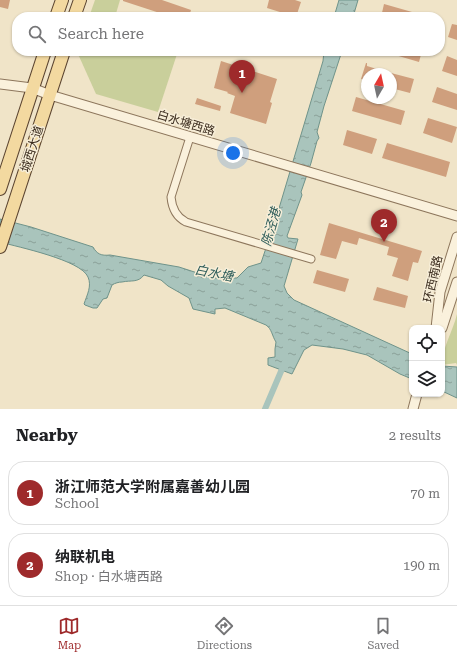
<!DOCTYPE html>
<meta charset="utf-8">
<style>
:root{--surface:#fff;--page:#f2f2f2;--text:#202124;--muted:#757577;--line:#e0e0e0;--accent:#9e2a2b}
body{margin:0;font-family:"Roboto Serif","Noto Sans SC",serif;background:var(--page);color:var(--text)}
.controls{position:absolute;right:12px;bottom:12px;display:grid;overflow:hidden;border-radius:8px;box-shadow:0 1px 3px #0004}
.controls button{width:36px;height:36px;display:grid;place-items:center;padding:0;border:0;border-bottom:1px solid var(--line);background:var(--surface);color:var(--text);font:20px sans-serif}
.compass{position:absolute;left:361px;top:68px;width:36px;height:36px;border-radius:50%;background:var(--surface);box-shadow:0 1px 3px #0004;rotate:9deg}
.you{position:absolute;left:233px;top:153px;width:14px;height:14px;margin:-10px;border:3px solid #fff;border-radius:50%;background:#1a73e8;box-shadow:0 0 0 6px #1a73e833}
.badge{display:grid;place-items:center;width:26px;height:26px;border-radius:50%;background:var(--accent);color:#fff;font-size:13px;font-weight:700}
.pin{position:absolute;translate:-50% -33px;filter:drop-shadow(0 1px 2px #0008)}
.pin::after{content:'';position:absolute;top:21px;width:14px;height:12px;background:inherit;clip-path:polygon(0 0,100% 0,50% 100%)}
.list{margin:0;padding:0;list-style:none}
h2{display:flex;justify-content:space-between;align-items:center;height:52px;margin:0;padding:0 16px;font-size:17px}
h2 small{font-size:13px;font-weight:400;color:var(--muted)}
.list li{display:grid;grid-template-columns:26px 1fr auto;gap:12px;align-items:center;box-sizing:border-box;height:64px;margin:0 8px 8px;padding:0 8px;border:1px solid var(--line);border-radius:16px}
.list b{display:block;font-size:15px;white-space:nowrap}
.list p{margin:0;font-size:13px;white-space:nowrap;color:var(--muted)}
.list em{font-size:13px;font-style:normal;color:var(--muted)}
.icon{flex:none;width:22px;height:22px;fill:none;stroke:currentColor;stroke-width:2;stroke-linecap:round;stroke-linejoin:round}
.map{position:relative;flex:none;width:457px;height:409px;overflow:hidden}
.search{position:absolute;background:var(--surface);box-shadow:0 1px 3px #0004;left:12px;right:12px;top:12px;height:44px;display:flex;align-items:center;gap:10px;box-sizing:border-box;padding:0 14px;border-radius:16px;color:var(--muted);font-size:15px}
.sheet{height:196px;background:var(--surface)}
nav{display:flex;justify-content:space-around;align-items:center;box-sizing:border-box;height:56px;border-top:1px solid var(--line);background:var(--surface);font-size:11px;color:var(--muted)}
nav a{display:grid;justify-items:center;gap:2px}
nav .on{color:var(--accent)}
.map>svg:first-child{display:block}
.green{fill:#c9cf9b}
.water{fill:url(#water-ripples);stroke:#6f938a}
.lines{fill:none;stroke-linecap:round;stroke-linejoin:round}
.canal{stroke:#a9c4bc;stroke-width:6}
.building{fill:#cf9f7d}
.minor-casing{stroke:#8d765c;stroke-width:9}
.tertiary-casing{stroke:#8d765c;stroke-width:11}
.primary-casing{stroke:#5b4430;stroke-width:14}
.minor{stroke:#faf1dc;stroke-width:7}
.tertiary{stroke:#faf1dc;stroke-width:9}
.primary{stroke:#f3d9a0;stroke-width:12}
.labels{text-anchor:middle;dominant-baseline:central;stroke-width:3;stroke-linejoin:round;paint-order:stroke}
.street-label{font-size:12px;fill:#3d2e20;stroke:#f7eed8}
.water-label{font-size:13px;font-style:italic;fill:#2f5d5a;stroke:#f7eed8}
</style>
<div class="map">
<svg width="457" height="409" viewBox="0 0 457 409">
<defs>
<pattern id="water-ripples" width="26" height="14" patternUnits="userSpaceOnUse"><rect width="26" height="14" fill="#a9c4bc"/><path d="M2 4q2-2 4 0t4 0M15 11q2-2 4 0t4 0" fill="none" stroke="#8ba098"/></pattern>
</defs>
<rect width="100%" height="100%" fill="#f0e4c8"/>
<!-- green -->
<g class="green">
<path d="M95,0H120L115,17H89Z"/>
<path d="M79,51H178L158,112L96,94L78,54Z"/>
<path d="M457,314V365L456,363L442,365C442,348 453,331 457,314Z"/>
</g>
<!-- water -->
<g class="water">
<path d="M339,0H358L353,17H334Z"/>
<path d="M324,51H342L324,106L317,132L319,138L317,141L311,163L301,192L302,195L287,236L288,238L298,239L284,286L287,293L294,300L412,354V379L400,374L367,355L343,349L312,345L304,350L292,374L268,365V358L275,357V349L276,342C272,336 272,329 266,325L225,308L215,309V314L193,309L189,298L168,286L161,280L144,275C138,283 131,280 122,282C119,282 115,283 112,285L107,298L103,299L97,308H93L85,305L84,304C87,295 92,286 88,277C81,260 18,247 0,242V219L31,227L93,247C97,254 101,256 110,255L179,267L213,278H237L248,267L261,263L277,215L323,61Z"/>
<path d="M442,366L457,367V398L442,391Z"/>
</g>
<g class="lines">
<!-- canal -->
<path class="canal" d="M265,409L285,362"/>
</g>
<!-- building -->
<g class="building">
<path d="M0,0H10L8,9L0,7Z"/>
<path d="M123,0H162L191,10L189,17H172L123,1Z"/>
<path d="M269,0H295L301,2L296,17L267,8Z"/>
<path d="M384,4L426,16V17H381Z"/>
<path d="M452,24L457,25V40L448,37Z"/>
<path d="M386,51H422L419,62L385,52Z"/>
<path d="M447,56L457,60V76L442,71Z"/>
<path d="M221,61L277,79L270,102L272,103L266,124L230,113L235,96L227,93L228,92L214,88Z"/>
<path d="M366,63H367V66L390,73V74H367V81L361,79Z"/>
<path d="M391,73L414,79L410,93L391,88Z"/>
<path d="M437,87L457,94V110L432,102Z"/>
<path d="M356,97L405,111L401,125L352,111Z"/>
<path d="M197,98L221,106L220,111L195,104Z"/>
<path d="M428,118L457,127L452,143L423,133Z"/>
<path d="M347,130L377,139L372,154L343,145Z"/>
<path d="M387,143L450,162L446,177L382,158Z"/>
<path d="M329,223L422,251L418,263L413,262L408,281L392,276L398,258L387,255L389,247L359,238L357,245L342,241L336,259L320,255Z"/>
<path d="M317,270L349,279L345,292L313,283Z"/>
<path d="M377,287L408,296L405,308L373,300Z"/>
</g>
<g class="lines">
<!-- minor casing -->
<g class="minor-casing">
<path id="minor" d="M190,137L171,197C172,208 176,217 186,222L311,259"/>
</g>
<!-- tertiary casing -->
<g class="tertiary-casing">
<g id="tertiary">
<path d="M0,84L32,88L50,95L457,216"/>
<path d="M436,328L440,292L457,237"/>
<path d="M442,328L457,282"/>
<path d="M413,409L417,394"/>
</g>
</g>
<!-- primary casing -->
<g class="primary-casing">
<g id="primary">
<path d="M56,17L62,0"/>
<path d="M74,17L80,0"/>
<path d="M0,189L45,51"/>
<path d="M0,247L64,51"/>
</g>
</g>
<!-- minor -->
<use href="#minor" class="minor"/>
<!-- tertiary -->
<use href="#tertiary" class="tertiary"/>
<!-- primary -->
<use href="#primary" class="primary"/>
</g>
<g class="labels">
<!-- street labels -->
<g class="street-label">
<text transform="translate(186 123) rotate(17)">白水塘西路</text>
<text transform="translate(32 149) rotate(-72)">城西大道</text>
<text transform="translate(433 279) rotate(-77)">环西南路</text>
</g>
<!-- water labels -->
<g class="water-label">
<text transform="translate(271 227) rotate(-74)">陈泾港</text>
<text transform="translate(214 273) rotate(11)">白水塘</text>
</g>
</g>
</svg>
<div class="controls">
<button><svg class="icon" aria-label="locate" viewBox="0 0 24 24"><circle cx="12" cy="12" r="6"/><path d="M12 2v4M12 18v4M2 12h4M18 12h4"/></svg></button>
<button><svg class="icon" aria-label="layers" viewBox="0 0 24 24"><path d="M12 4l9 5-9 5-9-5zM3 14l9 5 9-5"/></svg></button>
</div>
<svg class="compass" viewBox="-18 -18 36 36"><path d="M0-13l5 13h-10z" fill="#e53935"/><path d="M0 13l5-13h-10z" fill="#757577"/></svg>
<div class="you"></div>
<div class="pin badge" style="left:242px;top:93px">1</div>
<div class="pin badge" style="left:384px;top:242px">2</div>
<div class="search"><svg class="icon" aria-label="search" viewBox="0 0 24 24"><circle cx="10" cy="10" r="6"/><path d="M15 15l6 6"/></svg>Search here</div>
</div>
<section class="sheet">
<h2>Nearby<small>2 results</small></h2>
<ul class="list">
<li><span class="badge">1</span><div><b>浙江师范大学附属嘉善幼儿园</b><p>School</p></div><em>70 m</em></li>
<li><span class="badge">2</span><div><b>纳联机电</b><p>Shop · 白水塘西路</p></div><em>190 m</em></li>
</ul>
</section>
<nav>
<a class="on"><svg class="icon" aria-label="map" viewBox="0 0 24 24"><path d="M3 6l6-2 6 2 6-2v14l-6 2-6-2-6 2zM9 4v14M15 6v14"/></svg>Map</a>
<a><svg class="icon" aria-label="directions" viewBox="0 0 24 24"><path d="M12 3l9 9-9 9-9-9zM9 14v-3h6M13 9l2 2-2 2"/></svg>Directions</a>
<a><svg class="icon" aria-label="saved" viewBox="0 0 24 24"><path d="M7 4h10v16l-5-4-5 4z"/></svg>Saved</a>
</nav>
